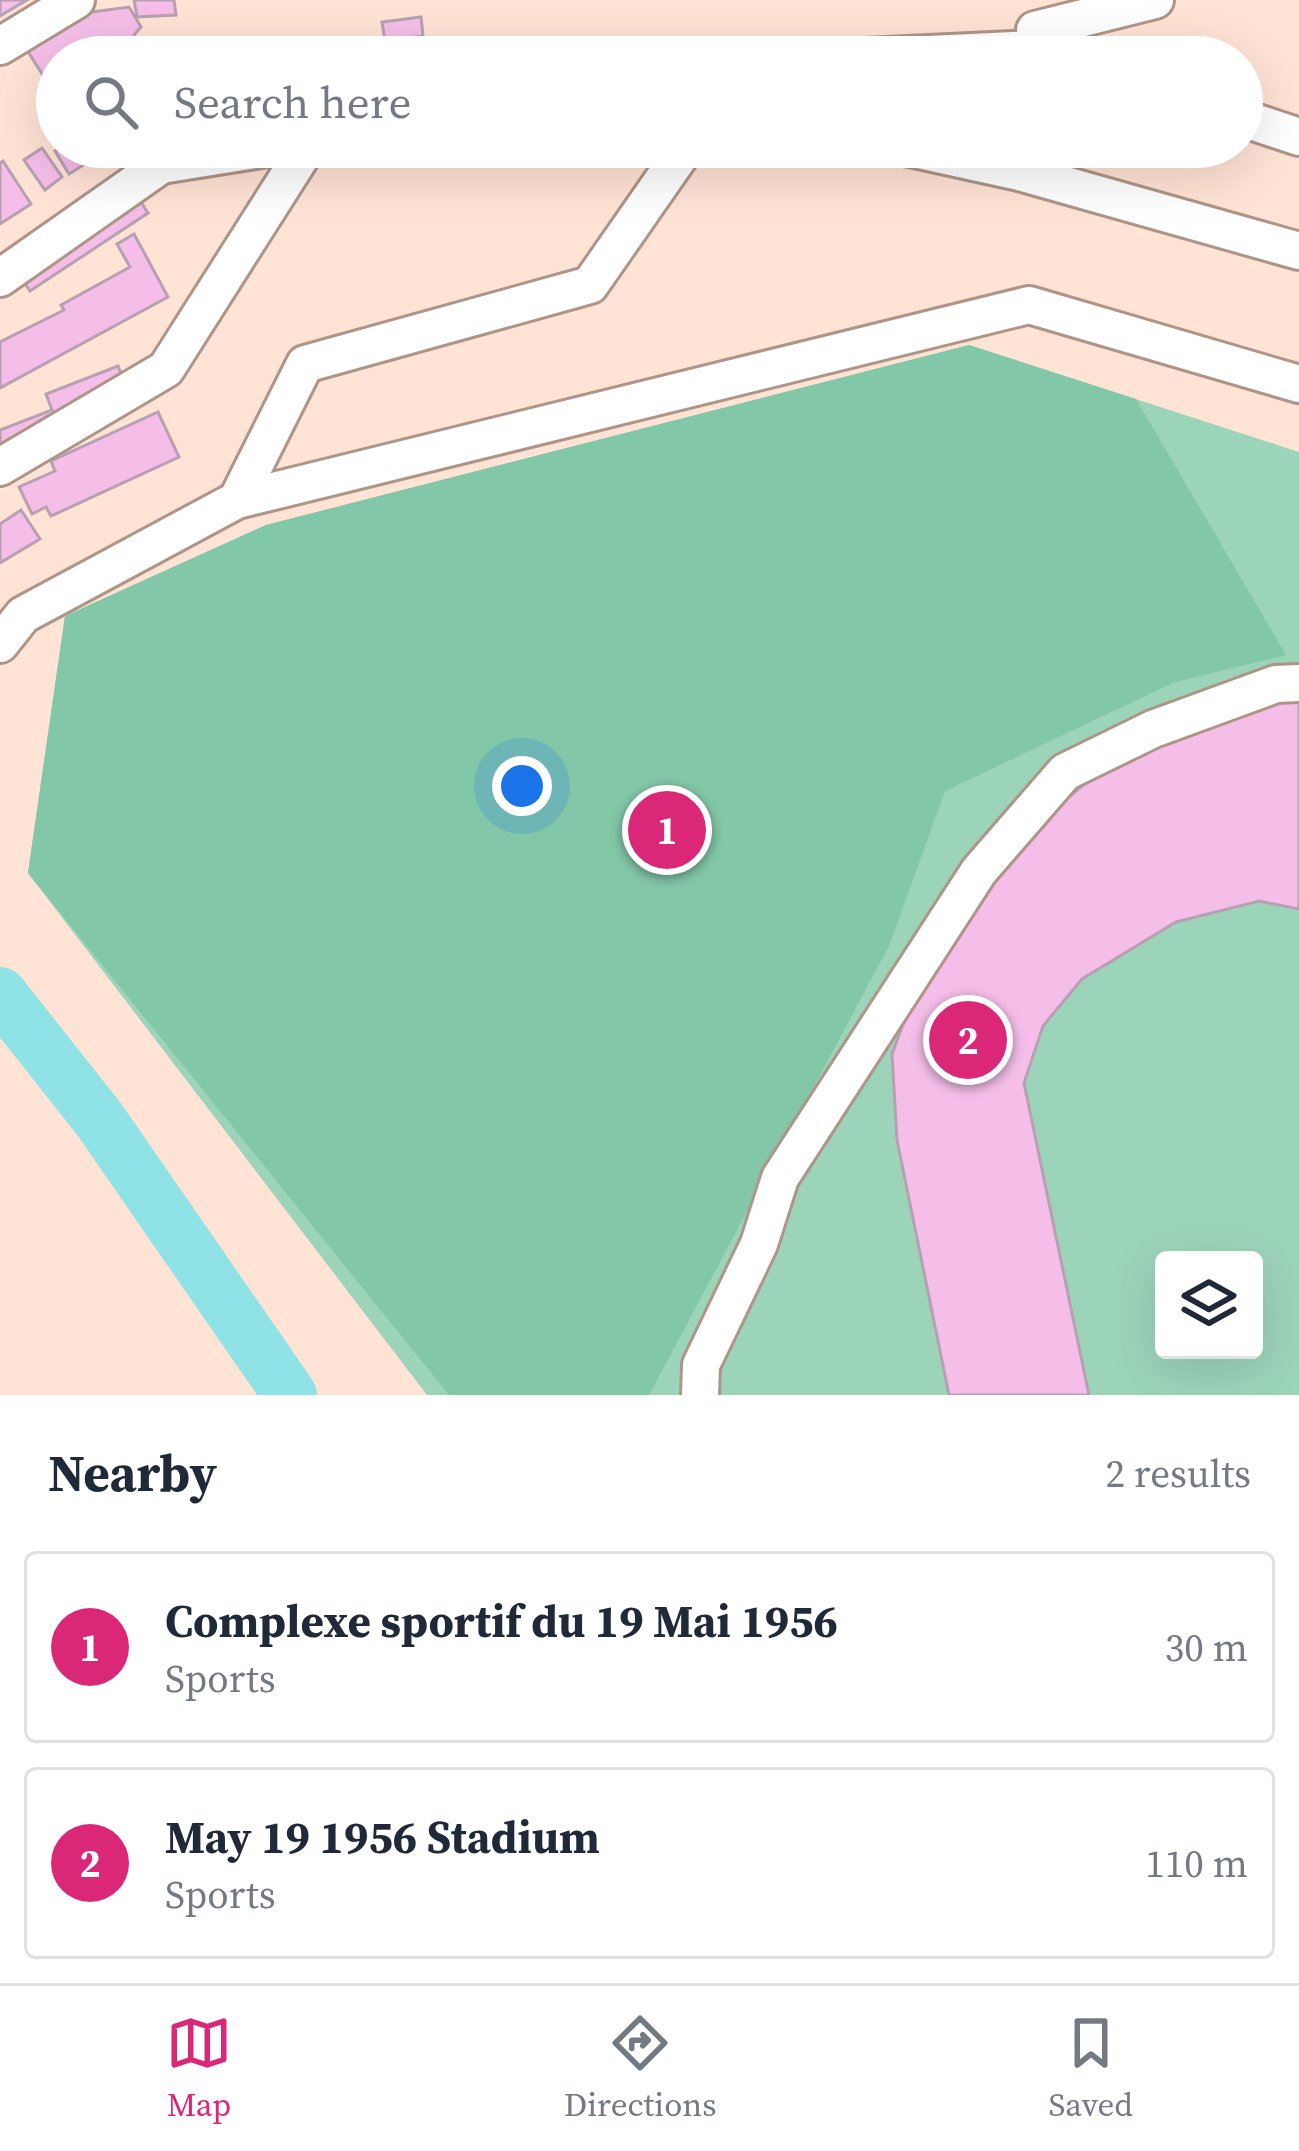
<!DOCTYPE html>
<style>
:root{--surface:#fff;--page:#f6f6f7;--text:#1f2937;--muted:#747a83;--line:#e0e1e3;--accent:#db2777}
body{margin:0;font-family:"Source Serif 4",serif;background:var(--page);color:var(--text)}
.controls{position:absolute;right:36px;bottom:36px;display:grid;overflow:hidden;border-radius:12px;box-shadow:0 12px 48px #0002}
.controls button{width:108px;height:108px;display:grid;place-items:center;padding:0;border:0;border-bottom:3px solid var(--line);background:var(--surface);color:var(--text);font:60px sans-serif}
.you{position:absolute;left:522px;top:786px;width:42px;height:42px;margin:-30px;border:9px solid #fff;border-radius:50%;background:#1a73e8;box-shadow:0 0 0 18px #1a73e833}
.badge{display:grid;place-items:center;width:78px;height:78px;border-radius:50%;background:var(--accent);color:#fff;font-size:39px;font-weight:700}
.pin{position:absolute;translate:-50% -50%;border:6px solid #fff;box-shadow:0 3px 12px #0006}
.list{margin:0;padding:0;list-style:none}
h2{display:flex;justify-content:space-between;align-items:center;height:156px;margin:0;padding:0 48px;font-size:51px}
h2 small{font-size:39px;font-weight:400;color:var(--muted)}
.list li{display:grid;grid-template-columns:78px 1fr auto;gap:36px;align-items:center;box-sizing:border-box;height:192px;margin:0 24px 24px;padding:0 24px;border:3px solid var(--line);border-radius:12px}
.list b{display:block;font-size:45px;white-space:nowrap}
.list p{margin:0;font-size:39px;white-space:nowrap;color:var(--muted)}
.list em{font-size:39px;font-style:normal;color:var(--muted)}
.icon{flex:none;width:66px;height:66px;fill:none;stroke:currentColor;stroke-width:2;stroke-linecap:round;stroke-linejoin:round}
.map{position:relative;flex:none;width:1299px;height:1395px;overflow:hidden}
.search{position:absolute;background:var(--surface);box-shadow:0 12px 48px #0002;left:36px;right:36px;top:36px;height:132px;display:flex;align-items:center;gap:30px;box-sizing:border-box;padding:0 42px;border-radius:66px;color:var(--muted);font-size:45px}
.sheet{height:588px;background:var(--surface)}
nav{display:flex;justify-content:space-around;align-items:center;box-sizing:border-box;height:168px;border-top:3px solid var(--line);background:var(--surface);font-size:33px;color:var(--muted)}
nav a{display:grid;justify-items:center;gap:6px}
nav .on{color:var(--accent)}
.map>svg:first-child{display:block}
.green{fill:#9cd4ba;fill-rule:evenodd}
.forest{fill:#83c7a9}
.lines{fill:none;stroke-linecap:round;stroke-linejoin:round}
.river{stroke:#8fe3e6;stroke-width:54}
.building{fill:#f4bee8;stroke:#b7a0b2;stroke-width:3}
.minor-casing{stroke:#ae9588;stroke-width:42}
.minor{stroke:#fff;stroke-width:36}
</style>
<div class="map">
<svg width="1299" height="1395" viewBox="0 0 1299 1395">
<rect width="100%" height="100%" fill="#ffe3d5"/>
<!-- green -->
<path class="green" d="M969,345L1299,452V1395H427L28,873L65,616L266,525ZM1164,1260H1254V1350H1164Z"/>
<!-- forest -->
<path class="forest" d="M969,345L1136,399L1286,655L1175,682L945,791L889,946L649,1395H449L28,873L65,616L266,525Z"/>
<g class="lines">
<!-- river -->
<path class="river" d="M0,994L99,1119L290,1395"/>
</g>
<!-- building -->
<g class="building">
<path d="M0,0H27L0,16Z"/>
<path d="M134,0H174L176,15L137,17Z"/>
<path d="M129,7L141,27L134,35L137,56L57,57L56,96L20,39L54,17Z"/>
<path d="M421,17L423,36L385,41L382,22Z"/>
<path d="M419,41L421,57H388L386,45Z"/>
<path d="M193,48L194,57H154L153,53Z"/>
<path d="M62,147H81L90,161L69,174L55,151Z"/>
<path d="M42,148L62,177L45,190L24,160Z"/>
<path d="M3,161L31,204L0,224V163Z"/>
<path d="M125,177L148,213L30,291L23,281Z"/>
<path d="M134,234L168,297L0,388V342L64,310L61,305L130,267L117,244Z"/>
<path d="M118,366L131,400L0,466V430L52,410L46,394Z"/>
<path d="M158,412L179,457L51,516L46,507L32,514L19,487L55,471L51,461Z"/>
<path d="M21,510L40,539L0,563V524Z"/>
<path d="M1299,694V909L1259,901L1176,922L1082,979L1043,1026L1024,1083L1089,1395H949L897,1140L892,1054L915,992L1025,834L1101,770L1166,734Z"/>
</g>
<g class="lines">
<!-- minor casing -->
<g class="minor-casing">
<g id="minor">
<path d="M0,46L76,0"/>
<path d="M865,57L1037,49L1035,30L1155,0"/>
<path d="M1242,118L1299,137"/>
<path d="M905,147L1019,172L1299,251"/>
<path d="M0,278L161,165L274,147"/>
<path d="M0,467L166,369L307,147"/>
<path d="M237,500L305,364L590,285L686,147"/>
<path d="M0,644L23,615L237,500L1029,305L1299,384"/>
<path d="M700,1395L701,1365L759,1244L780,1178L979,871L1065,772L1153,729L1276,684L1299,683"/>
</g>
</g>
<!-- minor -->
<use href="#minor" class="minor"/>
</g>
</svg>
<div class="controls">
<button><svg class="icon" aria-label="layers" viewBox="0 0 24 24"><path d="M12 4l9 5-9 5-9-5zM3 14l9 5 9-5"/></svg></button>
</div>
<div class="you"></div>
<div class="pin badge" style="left:667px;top:830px">1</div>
<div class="pin badge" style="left:968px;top:1040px">2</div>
<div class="search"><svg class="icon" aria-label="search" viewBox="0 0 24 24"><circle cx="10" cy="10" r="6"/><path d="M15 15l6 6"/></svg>Search here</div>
</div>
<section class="sheet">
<h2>Nearby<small>2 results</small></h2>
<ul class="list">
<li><span class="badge">1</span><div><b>Complexe sportif du 19 Mai 1956</b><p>Sports</p></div><em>30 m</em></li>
<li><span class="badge">2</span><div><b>May 19 1956 Stadium</b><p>Sports</p></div><em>110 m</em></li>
</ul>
</section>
<nav>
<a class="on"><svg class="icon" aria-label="map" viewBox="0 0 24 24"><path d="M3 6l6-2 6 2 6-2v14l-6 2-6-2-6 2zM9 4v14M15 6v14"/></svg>Map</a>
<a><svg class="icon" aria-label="directions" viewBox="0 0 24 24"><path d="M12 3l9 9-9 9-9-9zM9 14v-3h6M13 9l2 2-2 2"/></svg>Directions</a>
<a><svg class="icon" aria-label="saved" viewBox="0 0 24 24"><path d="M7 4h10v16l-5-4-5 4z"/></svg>Saved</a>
</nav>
